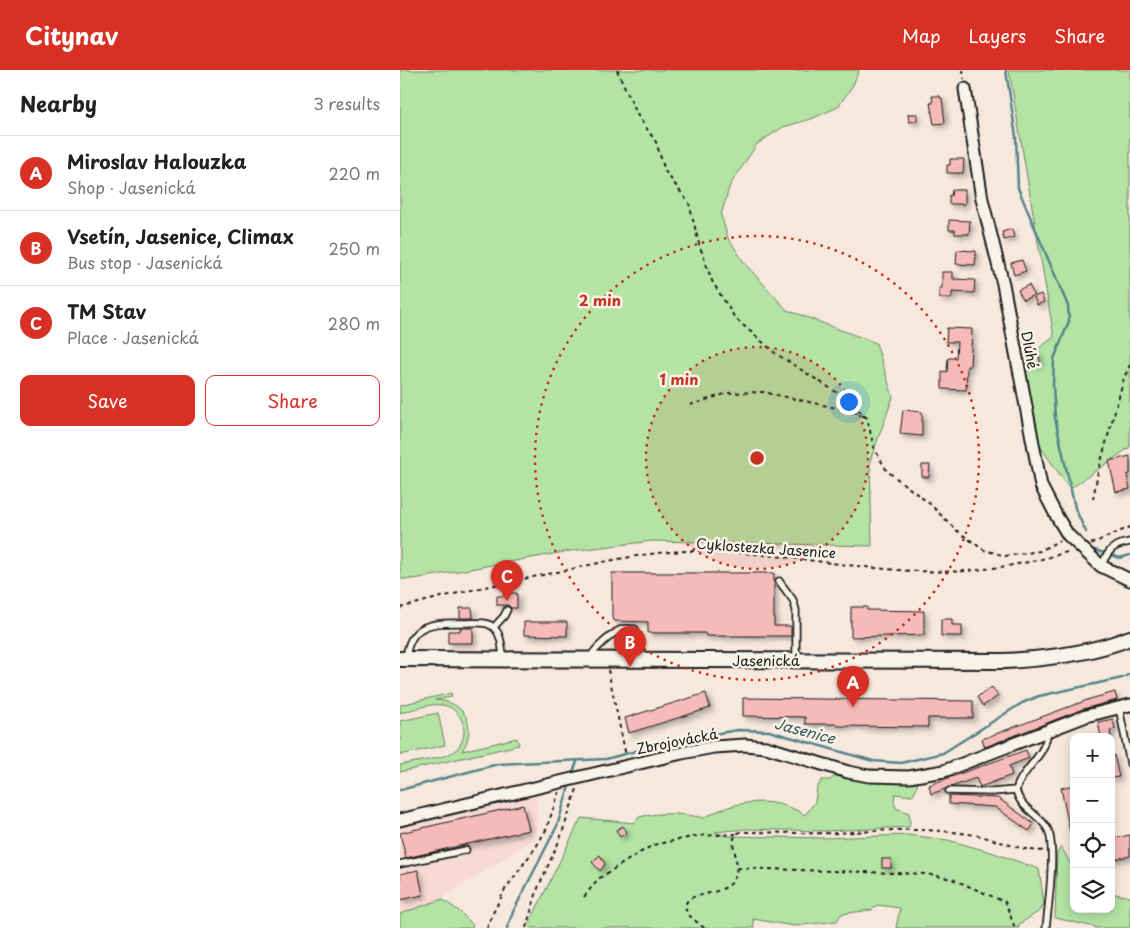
<!DOCTYPE html>
<meta charset="utf-8">
<style>
:root{--surface:#fff;--page:#f6f6f6;--text:#222;--muted:#767676;--line:#e0e0e0;--accent:#d93025}
body{margin:0;font-family:"Playpen Sans",sans-serif;background:var(--page);color:var(--text)}
.controls{position:absolute;right:15px;bottom:15px;display:grid;overflow:hidden;border-radius:10px;box-shadow:0 2px 12px #0003}
.controls button{width:45px;height:45px;display:grid;place-items:center;padding:0;border:0;border-bottom:1px solid var(--line);background:var(--surface);color:var(--text);font:25px sans-serif}
.you{position:absolute;left:448px;top:331px;width:18px;height:18px;margin:-12px;border:4px solid #fff;border-radius:50%;background:#1a73e8;box-shadow:0 0 0 8px #1a73e833}
.badge{display:grid;place-items:center;width:32px;height:32px;border-radius:50%;background:var(--accent);color:#fff;font-size:16px;font-weight:700}
.pin{position:absolute;translate:-50% -41px;filter:drop-shadow(0 1px 2px #0008)}
.pin::after{content:'';position:absolute;top:26px;width:18px;height:15px;background:inherit;clip-path:polygon(0 0,100% 0,50% 100%)}
.list{margin:0;padding:0;list-style:none}
h2{display:flex;justify-content:space-between;align-items:center;height:65px;margin:0;padding:0 20px;font-size:21px}
h2 small{font-size:16px;font-weight:400;color:var(--muted)}
.list li{display:grid;grid-template-columns:32px 1fr auto;gap:15px;align-items:center;box-sizing:border-box;height:75px;padding:0 20px;border-top:1px solid var(--line)}
.list b{display:block;font-size:19px;white-space:nowrap}
.list p{margin:0;font-size:16px;white-space:nowrap;color:var(--muted)}
.list em{font-size:16px;font-style:normal;color:var(--muted)}
.actions{display:flex;gap:10px;padding:15px 20px}
.actions a{flex:1;padding:11px 0;border:1px solid var(--accent);border-radius:10px;text-align:center;font-size:18px;color:var(--accent)}
.actions .main{background:var(--accent);color:#fff}
.icon{flex:none;width:28px;height:28px;fill:none;stroke:currentColor;stroke-width:2;stroke-linecap:round;stroke-linejoin:round}
.map{position:relative;flex:none;width:730px;height:858px;overflow:hidden}
header{display:flex;align-items:center;gap:30px;box-sizing:border-box;height:70px;padding:0 25px;background:var(--accent);color:#fff}
header strong{font-size:24px}
nav{display:flex;gap:28px;margin-inline-start:auto;font-size:18px}
main{display:flex}
aside{flex:1;background:var(--surface)}
.map>svg:first-child{display:block}
.built{fill:#f7dad3}
.green{fill:#b3e4a4;stroke:#688060}
.lines{fill:none;stroke-linecap:round;stroke-linejoin:round}
.stream{stroke:#538489;stroke-width:2.5}
.building{fill:#f6bab8;stroke:#1c1c1c;filter:url(#shadow)}
.service-casing{stroke:#1c1c1c;stroke-width:9}
.minor-casing{stroke:#1c1c1c;stroke-width:15}
.tertiary-casing{stroke:#1c1c1c;stroke-width:18}
.path{stroke:#1c1c1c;stroke-width:2;stroke-dasharray:4 4;stroke-linecap:butt}
.service{stroke:#f7f3e8;stroke-width:5.5}
.minor{stroke:#f7f3e8;stroke-width:11}
.tertiary{stroke:#f7f3e8;stroke-width:14}
.ring{fill:none;stroke:#c8321e;stroke-width:2.5;stroke-dasharray:2.5 5}
.labels{text-anchor:middle;dominant-baseline:central;stroke-width:5;stroke-linejoin:round;paint-order:stroke}
.street-label{font-size:14px;fill:#1c1c1c;stroke:#f7f3e8}
.water-label{font-size:15px;font-style:italic;fill:#3c595c;stroke:#f7f3e8}
.centre{fill:#c8321e;stroke:#f7f3e8;stroke-width:2.5}
.ring-label{font-size:15px;text-anchor:middle;font-weight:bold;fill:#c8321e;stroke:#f7f3e8;stroke-width:5;stroke-linejoin:round;paint-order:stroke}
</style>
<header>
<strong>Citynav</strong>
<nav><a>Map</a><a>Layers</a><a>Share</a></nav>
</header>
<main>
<aside>
<h2>Nearby<small>3 results</small></h2>
<ul class="list">
<li><span class="badge">A</span><div><b>Miroslav Halouzka</b><p>Shop · Jasenická</p></div><em>220 m</em></li>
<li><span class="badge">B</span><div><b>Vsetín, Jasenice, Climax</b><p>Bus stop · Jasenická</p></div><em>250 m</em></li>
<li><span class="badge">C</span><div><b>TM Stav</b><p>Place · Jasenická</p></div><em>280 m</em></li>
</ul>
<div class="actions"><a class="main">Save</a><a>Share</a></div>
</aside>
<div class="map">
<svg width="730" height="858" viewBox="0 0 730 858">
<defs>
<filter id="shadow"><feDropShadow dx="3.5" dy="3.5" stdDeviation="2.5" flood-color="#0004"/></filter>
</defs>
<rect width="100%" height="100%" fill="#f7e8de"/>
<filter id="ink" filterUnits="userSpaceOnUse"><feTurbulence type="fractalNoise" baseFrequency=".02" numOctaves="2"/><feDisplacementMap in="SourceGraphic" scale="10" xChannelSelector="R" yChannelSelector="G"/><feConvolveMatrix kernelMatrix="1 2 1 2 8 2 1 2 1" color-interpolation-filters="sRGB"/></filter>
<g filter="url(#ink)">
<!-- built -->
<path class="built" d="M136,723L138,767L0,856V756Z"/>
<!-- green -->
<g class="green">
<path d="M0,0H459L453,15L438,37L411,49L383,57L357,74L330,115L321,145L328,168L346,195L387,240L476,273L493,327L470,391L472,476L252,471L170,481L14,509H0Z"/>
<path d="M609,0H730V377L670,419L625,355L616,296L654,267Z"/>
<path d="M51,623L52,627L35,630C65,631 78,656 62,681L117,668L119,675L0,702V695C13,692 42,689 53,682C72,669 65,638 42,635C29,633 13,640 0,643V635Z"/>
<path d="M38,643L45,675L0,685V651Z"/>
<path d="M436,705L464,711L518,713L513,726L495,724L494,731L496,738L509,743L510,751L509,757L425,761L346,759L315,762L326,766L423,768L508,765L548,770L591,782L639,799L644,833L641,840L618,855L619,858H496L500,838L477,835L472,840L441,844L437,851L394,856L353,849L354,858H130L129,854L181,748L235,753L239,747C262,742 281,743 304,748C334,730 374,725 405,745L415,732L417,718L422,710H430Z"/>
<path d="M661,777L673,798L674,839H711V823L730,827V858H695V857L655,848L657,783Z"/>
<path d="M42,829L59,841L73,855L72,858H0V844Z"/>
</g>
<g class="lines">
<!-- stream -->
<g class="stream">
<path d="M606,0L616,67L618,118L668,236L669,251L654,289L653,315L655,348L675,438L686,462"/>
<path d="M695,480L720,488L730,485"/>
<path d="M172,705L177,692"/>
<path d="M0,720L98,694L206,689L277,670L338,660L369,661L473,691L501,693L543,683L622,633L639,626L722,608L730,604"/>
<path d="M107,858L113,842L157,756L170,713"/>
</g>
</g>
<!-- building -->
<g class="building">
<path d="M532,26H540V28H542L545,53L534,54L530,33H533Z"/>
<path d="M508,44H517V51L509,52Z"/>
<path d="M550,89H564L563,103H547V95H550Z"/>
<path d="M552,120H565V134H549V125L551,126Z"/>
<path d="M549,150L570,151L569,164H555V160H549Z"/>
<path d="M612,159L614,167L604,170L602,162Z"/>
<path d="M557,180L576,181L575,195L556,194Z"/>
<path d="M622,190L626,201L614,205L611,193Z"/>
<path d="M542,202H553V209L575,210L574,223L552,222V228H539V218H542Z"/>
<path d="M629,215L634,225L623,230L618,220Z"/>
<path d="M641,224L644,232L637,235L634,227Z"/>
<path d="M547,258L572,259L570,296H567L566,320L542,319V301L547,302L548,288H556L557,272H546Z"/>
<path d="M639,282L640,293L629,295L626,284Z"/>
<path d="M503,340L522,342V366L500,364Z"/>
<path d="M730,386V404L727,405L730,419L716,422L709,391Z"/>
<path d="M522,395H530L529,407H522Z"/>
<path d="M212,503H374V556H391V566H306L305,563H248V552L215,551L212,548Z"/>
<path d="M108,523H117V538H111L108,535H97V526H108Z"/>
<path d="M451,537H467V540L524,541V565L451,567Z"/>
<path d="M60,538H72L73,548H60Z"/>
<path d="M541,549H552V555H562V566H541Z"/>
<path d="M124,552H167V566L124,565Z"/>
<path d="M60,558H73V573H48V561H60Z"/>
<path d="M592,617L598,626L583,636L577,627Z"/>
<path d="M715,622L717,630L683,639L585,677L582,669L690,629Z"/>
<path d="M306,623L310,638L229,663L225,648Z"/>
<path d="M343,628L573,631V648H528V657L437,656V654H405V647L343,646Z"/>
<path d="M713,649L715,659L710,660L711,667H701L698,652Z"/>
<path d="M626,680L629,688L609,696L612,705L580,717L576,708L531,724L529,715Z"/>
<path d="M711,685H714L719,707L711,708Z"/>
<path d="M674,715V761L670,762L661,718Z"/>
<path d="M549,726L598,728L634,754L629,761L595,737L549,734Z"/>
<path d="M123,735L129,760L6,788L0,763Z"/>
<path d="M223,756L227,762L220,767L216,760Z"/>
<path d="M730,765V786L711,790V769Z"/>
<path d="M200,785L205,794L200,801L192,792Z"/>
<rect x="482" y="789" width="9" height="9"/>
<path d="M18,800L23,825L0,830V804Z"/>
</g>
<g class="lines">
<!-- service casing -->
<g class="service-casing">
<g id="service">
<path d="M701,496C709,480 712,475 730,472"/>
<path d="M379,511L393,530L396,540V590"/>
<path d="M94,557L104,546L107,540"/>
<path d="M6,588C10,550 37,553 67,553C75,553 87,551 93,557C102,564 102,579 103,589"/>
<path d="M190,589C191,581 214,562 222,559C225,558 231,559 235,559"/>
<path d="M719,637L730,694"/>
<path d="M549,721L592,722L616,720"/>
<path d="M0,794L66,780"/>
<path d="M646,858C648,838 657,773 647,758C638,743 620,739 616,720C622,698 648,685 647,661"/>
</g>
</g>
<!-- minor casing -->
<g class="minor-casing">
<g id="minor">
<path d="M565,19L582,129L603,214L641,416L657,447L668,465L701,496L730,510"/>
<path d="M0,750L282,683L314,677L345,675L366,677L448,702L469,706L509,707L544,701L686,646L730,635"/>
</g>
</g>
<!-- tertiary casing -->
<g class="tertiary-casing">
<path id="tertiary" d="M0,589L604,591C646,589 690,584 730,568"/>
</g>
<!-- path -->
<g class="path">
<path d="M217,0L238,46L256,72L265,101L289,133L299,174L312,211L335,248L375,283L447,329L467,348L474,378L487,401L530,434L556,460L584,480L606,486L640,481L660,470"/>
<path d="M563,0L564,9"/>
<path d="M290,335L328,323L363,322L455,342L465,347"/>
<path d="M693,429L698,402L724,308L730,295"/>
<path d="M691,474L730,457"/>
<path d="M0,538C49,524 98,514 148,504C195,494 241,482 290,481C381,480 474,506 566,501C601,498 636,492 670,481"/>
<path d="M208,600L226,686"/>
<path d="M337,798L527,804L552,809L605,832L615,858"/>
<path d="M184,827L198,809L236,785L253,775L297,766L336,764"/>
<path d="M87,858L94,841L106,818L136,777L146,760L159,722"/>
<path d="M126,858L138,818L160,769L177,719"/>
<path d="M304,858C295,850 277,840 290,828C320,819 343,822 335,783C333,776 332,771 336,764L340,762C373,762 406,764 439,763C487,760 526,757 575,765C594,768 628,784 645,780"/>
</g>
<!-- service -->
<use href="#service" class="service"/>
<!-- minor -->
<use href="#minor" class="minor"/>
<!-- tertiary -->
<use href="#tertiary" class="tertiary"/>
</g>
</g>
<!-- distance rings -->
<circle cx="357" cy="388" r="111" fill="#c8321e" fill-opacity=".12"/>
<g class="ring">
<circle cx="357" cy="388" r="111"/>
<circle cx="357" cy="388" r="222"/>
</g>
<g class="labels">
<!-- street labels -->
<g class="street-label">
<text transform="translate(630 280) rotate(79)">Dlúhé</text>
<text transform="translate(366 478) rotate(4)">Cyklostezka Jasenice</text>
<text x="366" y="590">Jasenická</text>
<text transform="translate(277 671) rotate(-11)">Zbrojovácká</text>
</g>
<!-- water labels -->
<g class="water-label">
<text transform="translate(405 660) rotate(15)">Jasenice</text>
</g>
</g>
<circle cx="357" cy="388" r="8" class="centre"/>
<g class="ring-label">
<text x="200" y="236">2 min</text>
<text x="279" y="315">1 min</text>
</g>
</svg>
<div class="controls">
<button>+</button>
<button>−</button>
<button><svg class="icon" aria-label="locate" viewBox="0 0 24 24"><circle cx="12" cy="12" r="6"/><path d="M12 2v4M12 18v4M2 12h4M18 12h4"/></svg></button>
<button><svg class="icon" aria-label="layers" viewBox="0 0 24 24"><path d="M12 4l9 5-9 5-9-5zM3 14l9 5 9-5"/></svg></button>
</div>
<div class="you"></div>
<div class="pin badge" style="left:453px;top:637px">A</div>
<div class="pin badge" style="left:230px;top:597px">B</div>
<div class="pin badge" style="left:107px;top:531px">C</div>
</div>
</main>
